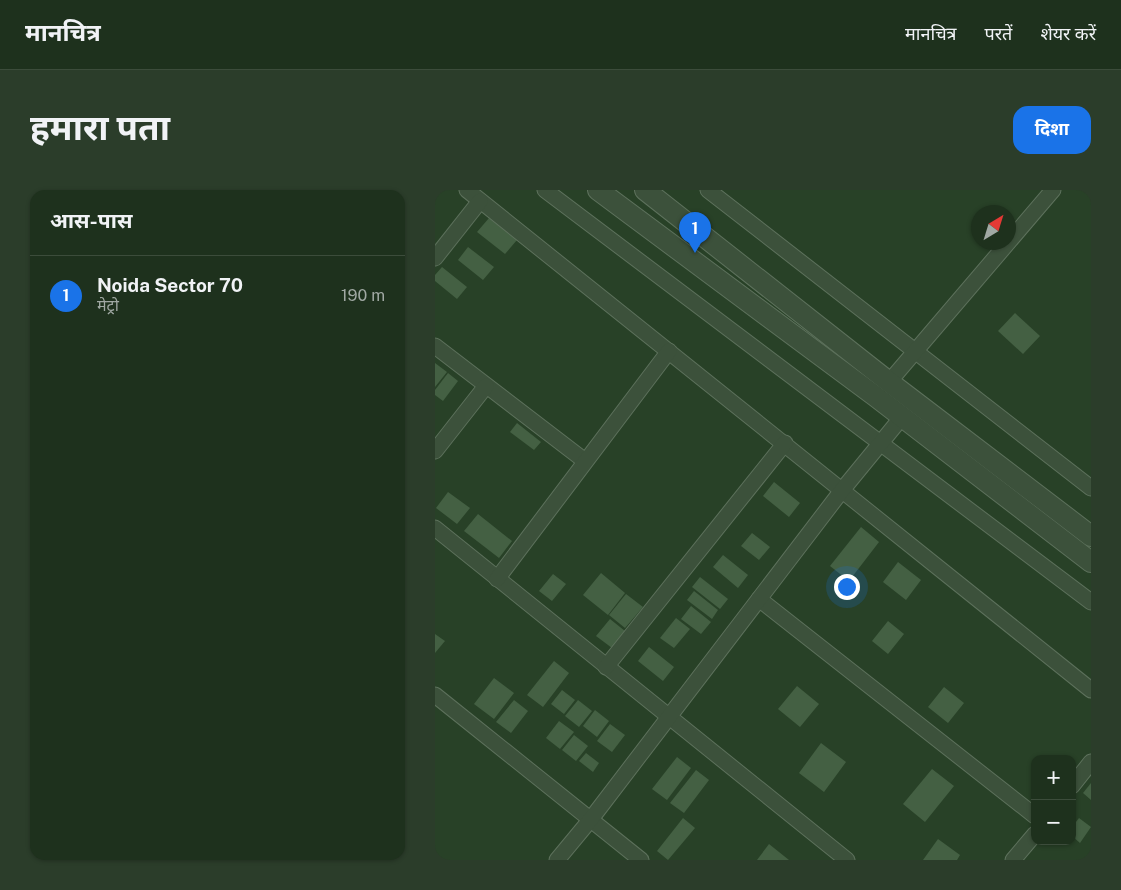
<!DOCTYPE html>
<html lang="hi">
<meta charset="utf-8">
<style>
:root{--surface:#1e311d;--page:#2b3d2a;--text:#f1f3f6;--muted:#a1a9a4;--line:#3c4c3b;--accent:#1a73e8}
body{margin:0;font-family:"Public Sans","Noto Sans Devanagari",sans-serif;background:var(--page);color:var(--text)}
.controls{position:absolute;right:15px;bottom:15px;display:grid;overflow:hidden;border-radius:10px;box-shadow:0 1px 4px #0004}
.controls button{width:45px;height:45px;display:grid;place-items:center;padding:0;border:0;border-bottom:1px solid var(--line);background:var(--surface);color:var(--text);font:25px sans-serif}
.compass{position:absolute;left:536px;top:15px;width:45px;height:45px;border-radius:50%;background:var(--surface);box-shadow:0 1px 4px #0004;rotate:38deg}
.you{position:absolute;left:411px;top:396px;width:18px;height:18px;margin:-12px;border:4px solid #fff;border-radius:50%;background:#1a73e8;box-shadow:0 0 0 8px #1a73e833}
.badge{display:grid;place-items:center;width:32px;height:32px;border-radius:50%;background:var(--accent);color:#fff;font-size:16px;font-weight:700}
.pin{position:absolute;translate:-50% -41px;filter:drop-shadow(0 1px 2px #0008)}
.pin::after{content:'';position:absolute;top:26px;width:18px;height:15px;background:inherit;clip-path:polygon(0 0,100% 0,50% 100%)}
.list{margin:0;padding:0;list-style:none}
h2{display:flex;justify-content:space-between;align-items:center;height:65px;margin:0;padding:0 20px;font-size:21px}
h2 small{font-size:16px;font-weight:400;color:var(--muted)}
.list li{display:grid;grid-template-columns:32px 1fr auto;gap:15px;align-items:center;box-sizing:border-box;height:80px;padding:0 20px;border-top:1px solid var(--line)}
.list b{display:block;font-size:19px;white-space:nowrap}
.list p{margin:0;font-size:16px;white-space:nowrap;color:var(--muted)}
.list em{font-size:16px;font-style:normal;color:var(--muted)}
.map{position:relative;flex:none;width:656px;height:670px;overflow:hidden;border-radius:15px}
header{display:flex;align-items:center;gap:30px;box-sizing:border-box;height:70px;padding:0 25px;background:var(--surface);border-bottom:1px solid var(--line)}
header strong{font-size:24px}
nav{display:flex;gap:28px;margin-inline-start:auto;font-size:18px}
.intro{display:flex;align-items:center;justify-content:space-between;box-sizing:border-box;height:120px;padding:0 30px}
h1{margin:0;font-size:35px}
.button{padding:12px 22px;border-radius:15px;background:var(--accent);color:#fff;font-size:18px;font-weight:700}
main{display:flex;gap:30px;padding:0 30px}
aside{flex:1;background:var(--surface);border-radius:15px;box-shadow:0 1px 4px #0004}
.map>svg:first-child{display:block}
.building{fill:#446043}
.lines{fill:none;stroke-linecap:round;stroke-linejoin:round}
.minor-casing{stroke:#5d715c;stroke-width:17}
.tertiary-casing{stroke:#5d715c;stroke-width:22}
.minor{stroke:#3c513b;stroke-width:15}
.tertiary{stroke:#3c513b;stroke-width:20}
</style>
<header>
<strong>मानचित्र</strong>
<nav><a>मानचित्र</a><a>परतें</a><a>शेयर करें</a></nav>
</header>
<div class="intro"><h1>हमारा पता</h1><a class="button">दिशा</a></div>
<main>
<aside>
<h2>आस-पास<small></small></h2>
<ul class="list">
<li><span class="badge">1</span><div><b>Noida Sector 70</b><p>मेट्रो</p></div><em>190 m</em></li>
</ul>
</aside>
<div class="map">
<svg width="656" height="670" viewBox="0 0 656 670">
<rect width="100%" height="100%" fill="#284127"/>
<!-- building -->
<g class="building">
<path d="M54,28L82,50L70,64L42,42Z"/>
<path d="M33,57L59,77L48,90L23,70Z"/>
<path d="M7,77L32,97L22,109L0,91V85Z"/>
<path d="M580,123L605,146L588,164L563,141Z"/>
<path d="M0,173L12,182L0,197Z"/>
<path d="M13,183L23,191L8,211L0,205V200Z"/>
<path d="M82,233L106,252L99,260L75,242Z"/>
<path d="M339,292L365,313L354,327L328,306Z"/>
<path d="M13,302L35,318L22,334L1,318Z"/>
<path d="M43,324L77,351L64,368L29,341Z"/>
<path d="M426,337L444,352L414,391L395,376Z"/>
<path d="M317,343L335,357L324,370L306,356Z"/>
<path d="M288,365L313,385L303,398L278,377Z"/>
<path d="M463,372L486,390L471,410L448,392Z"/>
<path d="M166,383L190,403L173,425L148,405Z"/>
<path d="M118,384L131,394L117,411L104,401Z"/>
<path d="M265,387L293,409L285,419L257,397Z"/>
<path d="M259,401L283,420L277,429L252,410Z"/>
<path d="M191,404L208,417L190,438L174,425Z"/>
<path d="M256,416L276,432L266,444L246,429Z"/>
<path d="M241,428L255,439L239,458L225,448Z"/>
<path d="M175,429L190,441L177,458L161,446Z"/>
<path d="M453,431L469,444L453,464L437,451Z"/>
<path d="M0,444L10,451L0,463Z"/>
<path d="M214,457L239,477L228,491L203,471Z"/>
<path d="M119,471L134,483L108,517L92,505Z"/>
<path d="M59,488L79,503L59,529L39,514Z"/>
<path d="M362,496L384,514L365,537L343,519Z"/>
<path d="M509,497L529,513L513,533L493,517Z"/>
<path d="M127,500L140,510L129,524L116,514Z"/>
<path d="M79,510L93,521L76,543L61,532Z"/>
<path d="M143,510L157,521L144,537L130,526Z"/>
<path d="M160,520L174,531L162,547L148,536Z"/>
<path d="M124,531L139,542L125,559L111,548Z"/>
<path d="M175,534L190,545L177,562L162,551Z"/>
<path d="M139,545L153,556L141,571L127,560Z"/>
<path d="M386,553L411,572L389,602L364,583Z"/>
<path d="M151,563L164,573L158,582L144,571Z"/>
<path d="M242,567L256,578L232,610L217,599Z"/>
<path d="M497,579L519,596L490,632L468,614Z"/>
<path d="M261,580L274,590L249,623L235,613Z"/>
<path d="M656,593V610L648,603Z"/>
<path d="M248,628L260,638L233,670L222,661Z"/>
<path d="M644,628L656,637L645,653L637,646V637Z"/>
<path d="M503,649L525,665L522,670H488Z"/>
<path d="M334,654L354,670H322Z"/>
</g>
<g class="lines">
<!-- minor casing -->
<g class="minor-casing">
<g id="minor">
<path d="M32,0L656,500"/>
<path d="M110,0L656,412"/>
<path d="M273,0L656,298"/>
<path d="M0,68L45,11"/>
<path d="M0,156L150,271"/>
<path d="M454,192L618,0"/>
<path d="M0,261L51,196"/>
<path d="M0,338L412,670"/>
<path d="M62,389L234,161"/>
<path d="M324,409L600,626"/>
<path d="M171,477L350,253"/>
<path d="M0,505L206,670"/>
<path d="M637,596L656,572"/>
<path d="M122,670L156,629L408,299L467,227"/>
<path d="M578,670L600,644"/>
</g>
</g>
<!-- tertiary casing -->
<g class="tertiary-casing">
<g id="tertiary">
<path d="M163,0L440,206L656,372"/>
<path d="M210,0L454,192L656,346"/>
</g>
</g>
<!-- minor -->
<use href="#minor" class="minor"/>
<!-- tertiary -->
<use href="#tertiary" class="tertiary"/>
</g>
</svg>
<div class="controls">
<button>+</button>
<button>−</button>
</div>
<svg class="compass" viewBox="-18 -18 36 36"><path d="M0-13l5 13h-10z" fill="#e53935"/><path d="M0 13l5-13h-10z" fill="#a1a9a4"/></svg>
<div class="you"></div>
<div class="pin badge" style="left:260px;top:63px">1</div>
</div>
</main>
